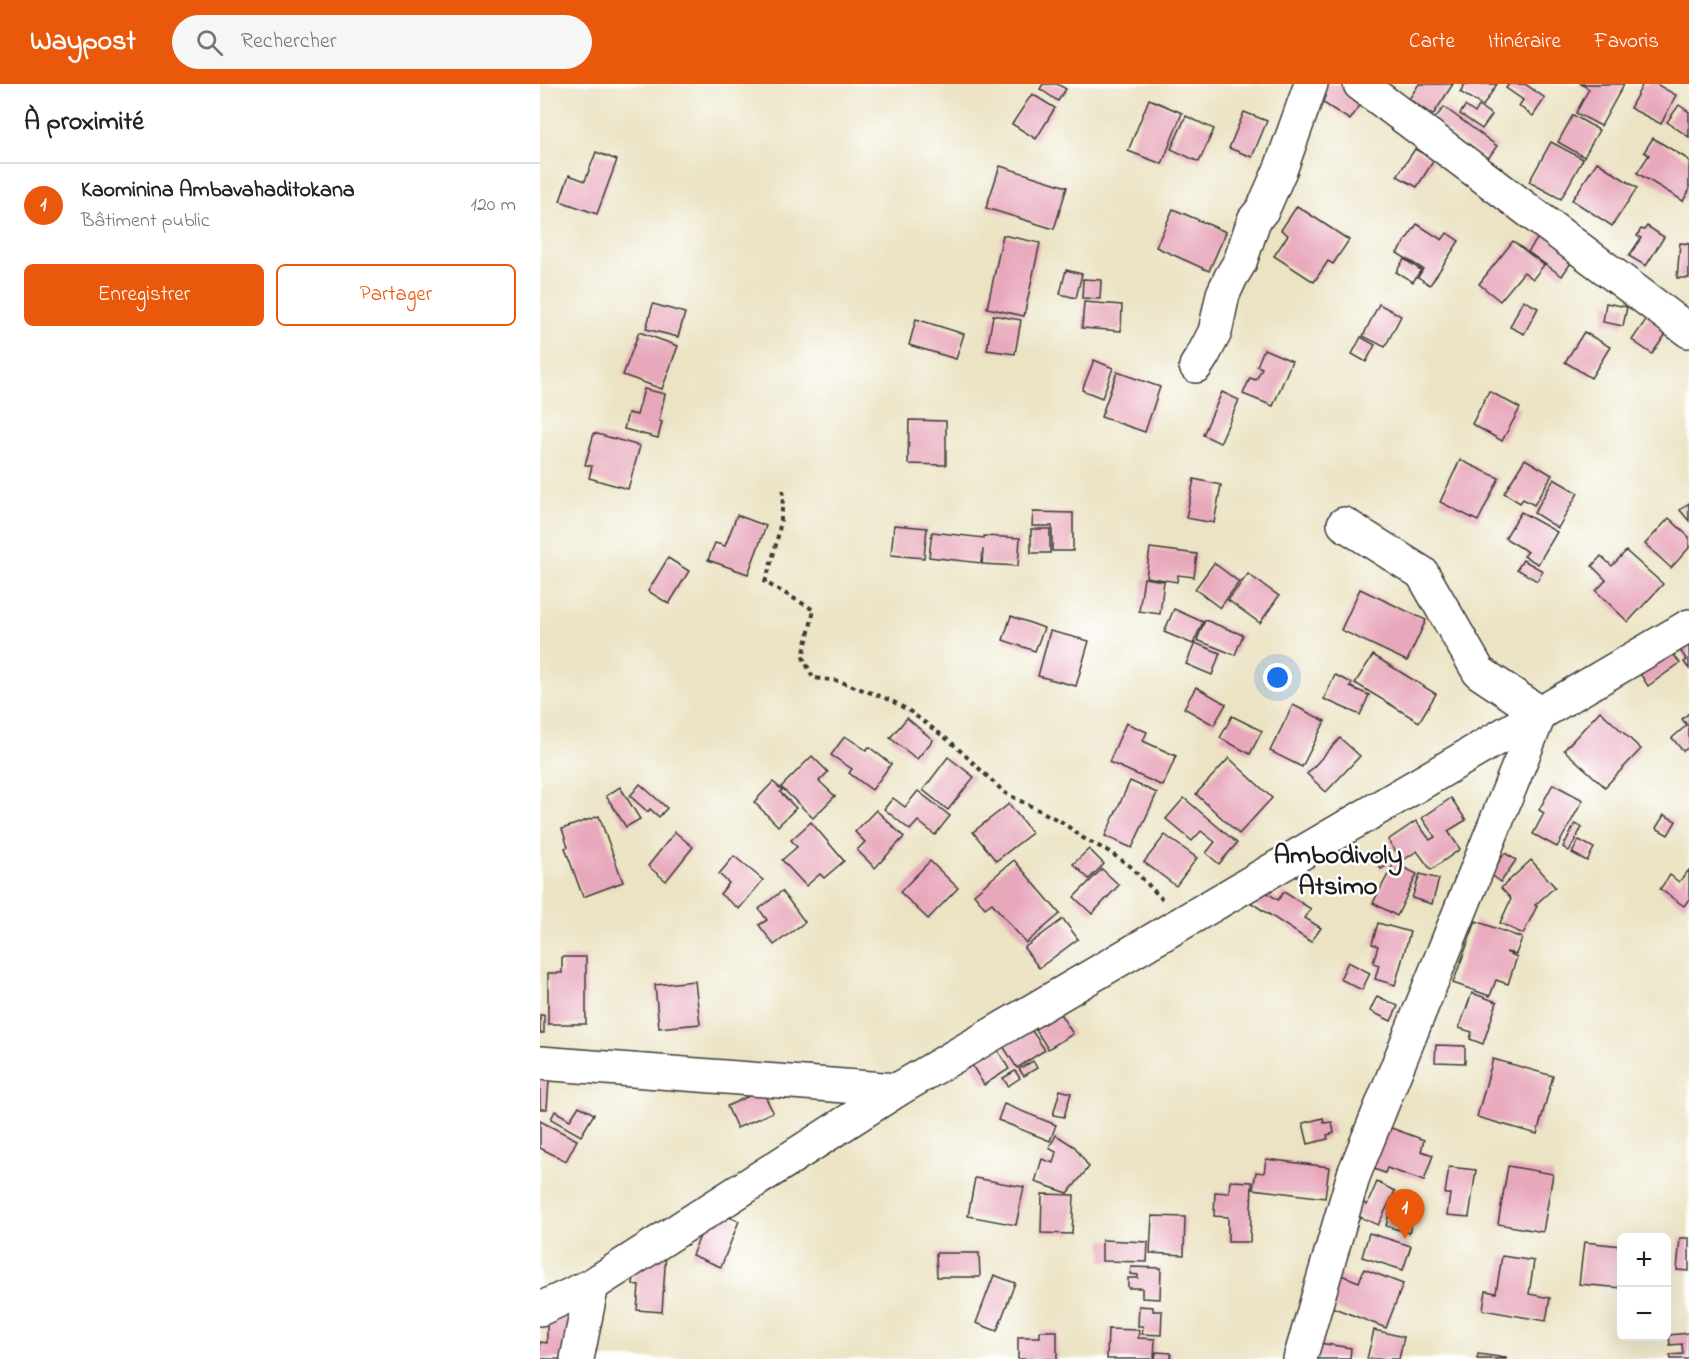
<!DOCTYPE html>
<html lang="fr">
<meta charset="utf-8">
<style>
:root{--surface:#fff;--page:#f6f6f6;--text:#222;--muted:#767676;--line:#e0e0e0;--accent:#ea580c}
body{margin:0;font-family:"Indie Flower",sans-serif;background:var(--page);color:var(--text)}
.controls{position:absolute;right:18px;bottom:18px;display:grid;overflow:hidden;border-radius:9px;box-shadow:0 6px 24px #0002}
.controls button{width:54px;height:54px;display:grid;place-items:center;padding:0;border:0;border-bottom:2px solid var(--line);background:var(--surface);color:var(--text);font:30px sans-serif}
.you{position:absolute;left:738px;top:594px;width:21px;height:21px;margin:-15px;border:4px solid #fff;border-radius:50%;background:#1a73e8;box-shadow:0 0 0 9px #1a73e833}
.badge{display:grid;place-items:center;width:39px;height:39px;border-radius:50%;background:var(--accent);color:#fff;font-size:20px;font-weight:700}
.pin{position:absolute;translate:-50% -50px;filter:drop-shadow(0 2px 3px #0008)}
.pin::after{content:'';position:absolute;top:32px;width:21px;height:18px;background:inherit;clip-path:polygon(0 0,100% 0,50% 100%)}
.list{margin:0;padding:0;list-style:none}
h2{display:flex;justify-content:space-between;align-items:center;height:78px;margin:0;padding:0 24px;font-size:26px}
h2 small{font-size:20px;font-weight:400;color:var(--muted)}
.list li{display:grid;grid-template-columns:39px 1fr auto;gap:18px;align-items:center;box-sizing:border-box;height:84px;padding:0 24px;border-top:2px solid var(--line)}
.list b{display:block;font-size:22px;white-space:nowrap}
.list p{margin:0;font-size:20px;white-space:nowrap;color:var(--muted)}
.list em{font-size:20px;font-style:normal;color:var(--muted)}
.actions{display:flex;gap:12px;padding:18px 24px}
.actions a{flex:1;padding:14px 0;border:2px solid var(--accent);border-radius:9px;text-align:center;font-size:21px;color:var(--accent)}
.actions .main{background:var(--accent);color:#fff}
.icon{flex:none;width:33px;height:33px;fill:none;stroke:currentColor;stroke-width:2;stroke-linecap:round;stroke-linejoin:round}
.map{position:relative;flex:none;width:1149px;height:1275px;overflow:hidden}
header{display:flex;align-items:center;gap:36px;box-sizing:border-box;height:84px;padding:0 30px;background:var(--accent);color:#fff}
header strong{font-size:28px}
nav{display:flex;gap:33px;margin-inline-start:auto;font-size:21px}
.search{width:420px;height:54px;background:var(--page);display:flex;align-items:center;gap:15px;box-sizing:border-box;padding:0 21px;border-radius:33px;color:var(--muted);font-size:22px}
main{display:flex}
aside{flex:1;background:var(--surface)}
.map>svg:first-child{display:block}
.building{fill:#e8a8bb}
.lines{fill:none;stroke-linecap:round;stroke-linejoin:round}
.minor-casing{stroke:#3b3a35;stroke-width:36}
.path{stroke:#3b3a35;stroke-width:4;stroke-dasharray:4.5 4.5;stroke-linecap:butt}
.minor{stroke:#fff;stroke-width:33}
.labels{text-anchor:middle;dominant-baseline:central;stroke-width:5;stroke-linejoin:round;paint-order:stroke}
.district-label{font-size:27px;font-weight:bold;fill:#1c1c1c;stroke:#fff}
</style>
<header>
<strong>Waypost</strong>
<div class="search"><svg class="icon" aria-label="search" viewBox="0 0 24 24"><circle cx="10" cy="10" r="6"/><path d="M15 15l6 6"/></svg>Rechercher</div>
<nav><a>Carte</a><a>Itinéraire</a><a>Favoris</a></nav>
</header>
<main>
<aside>
<h2>À proximité<small></small></h2>
<ul class="list">
<li><span class="badge">1</span><div><b>Kaominina Ambavahaditokana</b><p>Bâtiment public</p></div><em>120 m</em></li>
</ul>
<div class="actions"><a class="main">Enregistrer</a><a>Partager</a></div>
</aside>
<div class="map">
<svg width="1149" height="1275" viewBox="0 0 1149 1275">
<rect width="100%" height="100%" fill="#fff"/>
<filter id="ink" filterUnits="userSpaceOnUse"><feTurbulence type="fractalNoise" baseFrequency=".0167" numOctaves="2"/><feDisplacementMap in="SourceGraphic" scale="12" xChannelSelector="R" yChannelSelector="G"/><feConvolveMatrix kernelMatrix="1 2 1 2 8 2 1 2 1" color-interpolation-filters="sRGB"/></filter>
<filter id="wash" filterUnits="userSpaceOnUse"><feTurbulence type="fractalNoise" baseFrequency=".008" numOctaves="4" result="noise"/><feDisplacementMap in="SourceGraphic" scale="24" xChannelSelector="R" yChannelSelector="G"/><feGaussianBlur stdDeviation="1.35" result="paint"/><feColorMatrix in="noise" values="0 0 0 0 0 0 0 0 0 0 0 0 0 0 0 0 0 1.4 0 .05"/><feComposite in="paint" operator="in"/></filter>
<g filter="url(#wash)">
<rect width="100%" height="100%" fill="#ebe3c3"/>
<g id="blocks">
<!-- building -->
<g class="building">
<path d="M503,0H517L526,5L518,17L500,5Z"/>
<path d="M782,0H810L827,11L810,36L774,13Z"/>
<path d="M879,0H913L893,31L869,15Z"/>
<path d="M925,0H957L943,22L920,8Z"/>
<path d="M969,0H985L1005,14L993,32L979,22L983,16L966,4Z"/>
<path d="M1041,0H1084L1061,42L1036,29L1049,5Z"/>
<path d="M1103,0H1116L1136,11L1121,40L1090,24Z"/>
<path d="M492,10L515,24L496,55L472,40Z"/>
<path d="M609,15L642,29L622,80L588,67Z"/>
<path d="M1139,21L1149,28V53L1127,38Z"/>
<path d="M925,22L935,29L939,22L952,31L942,45L920,30Z"/>
<path d="M904,23L957,62L947,76L893,37Z"/>
<path d="M704,28L727,37L712,73L689,64Z"/>
<path d="M1033,31L1059,46L1044,73L1018,58Z"/>
<path d="M646,32L674,45L659,78L631,65Z"/>
<path d="M1113,54L1149,76V107L1143,117L1097,89L1109,71L1104,68Z"/>
<path d="M1011,58L1043,75L1021,115L989,98Z"/>
<path d="M875,65L894,76L877,103L857,92Z"/>
<path d="M56,68L77,76L57,130L20,117L29,91L45,97Z"/>
<path d="M1057,78L1097,104L1072,142L1032,116Z"/>
<path d="M460,82L527,103L514,145L446,124Z"/>
<path d="M757,122L809,156L793,180L788,177L774,198L734,172L748,151L741,146Z"/>
<path d="M633,125L686,148L669,187L616,163Z"/>
<path d="M877,140L902,156L907,149L919,157L890,201L878,193L883,185L857,169Z"/>
<path d="M1107,142L1124,153L1106,182L1089,172L1101,154L1097,152L1101,145L1104,146Z"/>
<path d="M1002,148L1035,173L1022,192L988,168Z"/>
<path d="M463,151L500,159L484,232L447,224Z"/>
<path d="M973,157L1004,181L993,195L984,188L960,217L939,200Z"/>
<path d="M1140,159L1149,160V194H1137Z"/>
<path d="M864,175L881,186L873,198L856,188Z"/>
<path d="M526,186L542,190L536,214L520,210Z"/>
<path d="M543,195L561,196L560,215L542,214Z"/>
<path d="M983,216L998,224L984,250L970,243Z"/>
<path d="M544,218L582,221L581,247L542,244Z"/>
<path d="M1066,219L1087,223L1083,242L1063,238Z"/>
<path d="M113,220L145,229L138,253L106,245Z"/>
<path d="M839,220L861,232L845,263L823,252Z"/>
<path d="M453,231L481,236L475,270L447,266Z"/>
<path d="M1108,233L1128,247L1112,270L1092,256Z"/>
<path d="M376,235L424,250L416,275L369,261Z"/>
<path d="M99,248L138,262L122,305L83,291Z"/>
<path d="M1044,248L1070,263L1051,294L1025,278Z"/>
<path d="M821,253L835,261L826,278L812,270Z"/>
<path d="M724,265L752,277L733,322L703,310L710,294L716,296L722,284L717,282Z"/>
<path d="M554,276L573,284L562,314L542,306Z"/>
<path d="M577,288L620,303L605,348L561,333Z"/>
<path d="M104,305L125,310L119,337L122,338L118,354L84,345L88,329L97,331Z"/>
<path d="M949,307L980,324L962,357L932,340Z"/>
<path d="M682,308L699,316L680,359L663,351Z"/>
<path d="M369,336L406,337V381L368,380Z"/>
<path d="M54,349L100,362L88,405L49,394L52,382L45,381Z"/>
<path d="M985,375L1012,391L994,421L983,415L980,419L964,409Z"/>
<path d="M920,376L959,394L938,437L900,418Z"/>
<path d="M654,395L681,401L674,439L646,434Z"/>
<path d="M1014,395L1038,409L1018,444L994,429Z"/>
<path d="M1149,419V437L1140,426Z"/>
<path d="M493,428L533,429V467H512V442H492Z"/>
<path d="M981,428L1017,448L998,480L984,472L988,468L965,454Z"/>
<path d="M197,431L226,442L208,490L168,476L175,459L185,462Z"/>
<path d="M1129,434L1149,453V464L1131,484L1105,460Z"/>
<path d="M354,441L387,444L384,474L351,471Z"/>
<rect x="491" y="445" width="19" height="24"/>
<path d="M392,448L444,454V452L480,454L478,482L442,480L443,465L441,479L389,473Z"/>
<path d="M610,464L657,470L654,493L638,491L637,498L606,493Z"/>
<path d="M1086,467L1123,500L1088,538L1056,507L1066,496L1052,482L1061,472L1072,482Z"/>
<path d="M128,474L149,487L129,520L108,507Z"/>
<path d="M983,476L1003,487L997,497L977,485Z"/>
<path d="M674,479L699,498L680,524L655,505Z"/>
<path d="M708,490L739,512L720,539L688,516Z"/>
<path d="M604,494L624,497L620,530L599,527Z"/>
<path d="M820,505L886,536L867,577L801,546Z"/>
<path d="M634,525L663,538L653,560L624,548Z"/>
<path d="M471,532L504,544L495,567L463,556Z"/>
<path d="M665,536L703,551L695,571L657,556Z"/>
<path d="M510,547L549,557L536,602L498,592Z"/>
<path d="M655,559L680,569L672,591L646,580Z"/>
<path d="M1149,559V585L1144,578L1147,576L1139,565Z"/>
<path d="M1130,566L1140,579L1108,602L1099,588Z"/>
<path d="M833,571L896,610L879,638L815,599Z"/>
<path d="M795,591L812,599L810,603L829,611L820,631L784,615Z"/>
<path d="M656,603L686,620L674,641L644,624Z"/>
<path d="M753,621L785,637L762,683L730,667Z"/>
<path d="M1060,627L1101,665L1065,703L1024,666Z"/>
<path d="M1149,629V663L1143,667L1132,654L1147,641L1142,635Z"/>
<path d="M692,632L722,647L710,670L680,654Z"/>
<path d="M367,634L393,656L377,675L350,654Z"/>
<path d="M586,639L607,648L603,657L636,672L623,702L569,678Z"/>
<path d="M305,652L326,666L329,663L351,680L332,706L309,689L312,685L291,671Z"/>
<path d="M800,654L820,672L786,708L767,690Z"/>
<path d="M272,672L288,688L279,697L295,712L273,734L241,703Z"/>
<path d="M408,673L434,693L408,726L383,706Z"/>
<path d="M689,674L732,714L699,750L656,710Z"/>
<path d="M590,697L617,709L592,764L565,752Z"/>
<path d="M233,698L242,706L240,708L256,724L238,742L214,718Z"/>
<path d="M100,700L127,724L119,733L110,725L108,728L90,712Z"/>
<path d="M1013,700L1043,716L1017,763L993,750L1004,729L999,726Z"/>
<path d="M80,703L100,735L86,743L66,712Z"/>
<path d="M378,707L410,732L395,751L378,737L370,746L344,725L353,714L365,723Z"/>
<path d="M644,714L697,759L679,780L666,769L675,758L661,747L652,757L626,735Z"/>
<path d="M911,714L926,736L908,747L920,765L891,786L877,767L862,777L848,756L876,737L890,756L895,753L882,734Z"/>
<path d="M469,720L492,749L456,777L433,748Z"/>
<path d="M336,726L364,753L335,784L317,766L325,758L315,748Z"/>
<path d="M1124,731L1136,737L1128,751L1116,744Z"/>
<path d="M59,732L83,798L43,813L25,764L28,763L22,745Z"/>
<path d="M271,738L304,777L284,794L280,790L266,802L242,776L257,763L251,756Z"/>
<path d="M1035,740L1042,743L1029,767L1023,763Z"/>
<path d="M135,748L153,763L126,797L108,782Z"/>
<path d="M625,751L657,774L636,802L604,778Z"/>
<path d="M1039,756L1054,764L1047,777L1032,769Z"/>
<path d="M549,765L564,780L549,795L533,780Z"/>
<path d="M849,766L855,777L841,785L835,773Z"/>
<path d="M965,769L976,776L961,798L950,790Z"/>
<path d="M194,772L223,796L199,825L180,810L189,799L179,790Z"/>
<path d="M474,776L520,830L486,859L452,819L445,824L434,810Z"/>
<path d="M991,776L1015,803L995,821L997,822L983,850L960,839L971,815L961,804Z"/>
<path d="M390,777L418,804L388,835L360,808Z"/>
<path d="M854,779L877,790L857,832L833,819Z"/>
<path d="M562,785L579,801L552,830L534,813Z"/>
<path d="M1149,786V815L1144,822L1120,805L1130,791L1139,798Z"/>
<path d="M880,790L899,795L892,820L872,814Z"/>
<path d="M714,800L738,816L744,808L771,825L765,834L781,844L771,858L704,814Z"/>
<path d="M242,807L265,838L234,861L219,841L227,836L219,825Z"/>
<path d="M523,835L538,855L499,884L484,864Z"/>
<path d="M936,837L982,854L976,870L966,868L977,873L968,900L956,896L950,912L913,899Z"/>
<path d="M838,839L870,848L855,901L835,895L839,881L833,879L838,862L832,860Z"/>
<path d="M22,873H46V940H8V889H22Z"/>
<path d="M808,878L830,889L822,906L800,895Z"/>
<path d="M155,897L160,940L119,944L115,901Z"/>
<path d="M932,909L957,918L943,960L930,955L932,948L919,944Z"/>
<path d="M837,912L858,922L851,937L830,927Z"/>
<path d="M517,925L533,950L508,965L492,940Z"/>
<rect x="0" y="931" width="4" height="18"/>
<path d="M490,944L505,966L477,984L463,962Z"/>
<path d="M896,961L925,962V979L895,978Z"/>
<path d="M457,965L469,985L444,1001L432,981Z"/>
<path d="M953,975L1013,992L997,1050L937,1033Z"/>
<path d="M493,977L497,984L484,992L479,985Z"/>
<path d="M0,982H10L7,1025H0Z"/>
<path d="M475,987L480,994L468,1002L463,994Z"/>
<path d="M222,1006L233,1028L197,1044L187,1022Z"/>
<path d="M520,1006L531,1009L524,1033L513,1031Z"/>
<path d="M464,1020L516,1041L510,1057L458,1036Z"/>
<path d="M39,1022L54,1030L41,1052L11,1035L15,1027L30,1036Z"/>
<path d="M783,1034L784,1039L792,1038L794,1049L787,1051L788,1055L768,1060L763,1039Z"/>
<path d="M0,1037L37,1056L26,1077L0,1064Z"/>
<path d="M835,1038L884,1056L881,1067L893,1071L884,1097L847,1084L845,1089L820,1080Z"/>
<path d="M516,1051L535,1063L549,1083L528,1109L495,1098L502,1075L513,1079L516,1068L509,1064Z"/>
<path d="M726,1075L789,1083L785,1114L713,1105L716,1088L724,1089Z"/>
<path d="M968,1082L1013,1090L1003,1148L958,1140Z"/>
<path d="M909,1083L936,1086L929,1133L907,1131L910,1110H905Z"/>
<path d="M435,1094L484,1103L476,1141L428,1132Z"/>
<path d="M690,1097L712,1098L710,1158H688V1133L674,1132L675,1108L689,1109Z"/>
<path d="M837,1098L855,1107L838,1141L811,1129L818,1116L827,1121Z"/>
<path d="M502,1110L534,1111L532,1150L501,1149Z"/>
<path d="M853,1114L877,1121L869,1149L846,1142Z"/>
<path d="M171,1126L199,1137L181,1183L152,1171Z"/>
<path d="M612,1132L645,1133L644,1171L610,1169Z"/>
<path d="M829,1149L871,1162L863,1186L822,1173Z"/>
<path d="M1140,1154H1149V1187L1137,1186Z"/>
<path d="M562,1156L608,1158L607,1178L562,1177Z"/>
<path d="M1044,1158L1082,1162V1204L1039,1200Z"/>
<path d="M126,1168L122,1228L97,1226L99,1202L93,1201L95,1181Z"/>
<path d="M396,1169H439L440,1193H397Z"/>
<path d="M962,1172L994,1177L989,1210L1010,1214L1006,1237L943,1226L946,1207L956,1209Z"/>
<path d="M591,1183L621,1184L620,1215L602,1214V1204H588V1194H598V1191L590,1190Z"/>
<path d="M783,1184L819,1198L824,1185L863,1200L846,1244L771,1215Z"/>
<path d="M454,1191L475,1199L457,1247L436,1239Z"/>
<path d="M599,1222L613,1223V1227H622L621,1251L602,1250L603,1242H598Z"/>
<path d="M27,1230L29,1236V1275H0V1258L7,1259V1239Z"/>
<path d="M568,1245L599,1246L598,1254L615,1255L614,1275H567Z"/>
<path d="M834,1246L864,1253L859,1275H827Z"/>
<path d="M500,1247H517V1275H478V1253H500Z"/>
<path d="M1149,1249V1275H1131L1130,1271L1143,1270L1142,1260L1130,1261L1129,1251Z"/>
<path d="M760,1256L811,1264L810,1275H758Z"/>
<path d="M616,1268L631,1269V1275H615Z"/>
<path d="M938,1270L966,1274V1275H937Z"/>
</g>
</g>
</g>
<g filter="url(#ink)">
<use href="#blocks" fill-opacity="0" stroke="#3b3a35" stroke-width="1.5"/>
<g class="lines">
<!-- minor casing -->
<g class="minor-casing">
<g id="minor">
<path d="M820,0L1149,247"/>
<path d="M656,282L663,271L675,248L683,210L691,193L700,178L714,136L723,125L741,84L771,0"/>
<path d="M0,979L357,1006"/>
<path d="M0,1225L52,1201L357,1006L1149,542"/>
<path d="M37,1275L52,1201"/>
<path d="M760,1275L814,1090L1000,629L939,588L882,489L804,440"/>
</g>
</g>
<!-- path -->
<path class="path" d="M243,406C243,438 235,468 225,498L274,526L263,573L273,594L299,597L350,616L368,626L411,658L465,709L522,738L543,754L568,767L590,782L622,815"/>
<!-- minor -->
<use href="#minor" class="minor"/>
</g>
</g>
<g class="labels">
<!-- district labels -->
<g class="district-label">
<text x="798" y="772">Ambodivoly<tspan x="798" dy="31">Atsimo</tspan></text>
</g>
</g>
</svg>
<div class="controls">
<button>+</button>
<button>−</button>
</div>
<div class="you"></div>
<div class="pin badge" style="left:865px;top:1155px">1</div>
</div>
</main>
